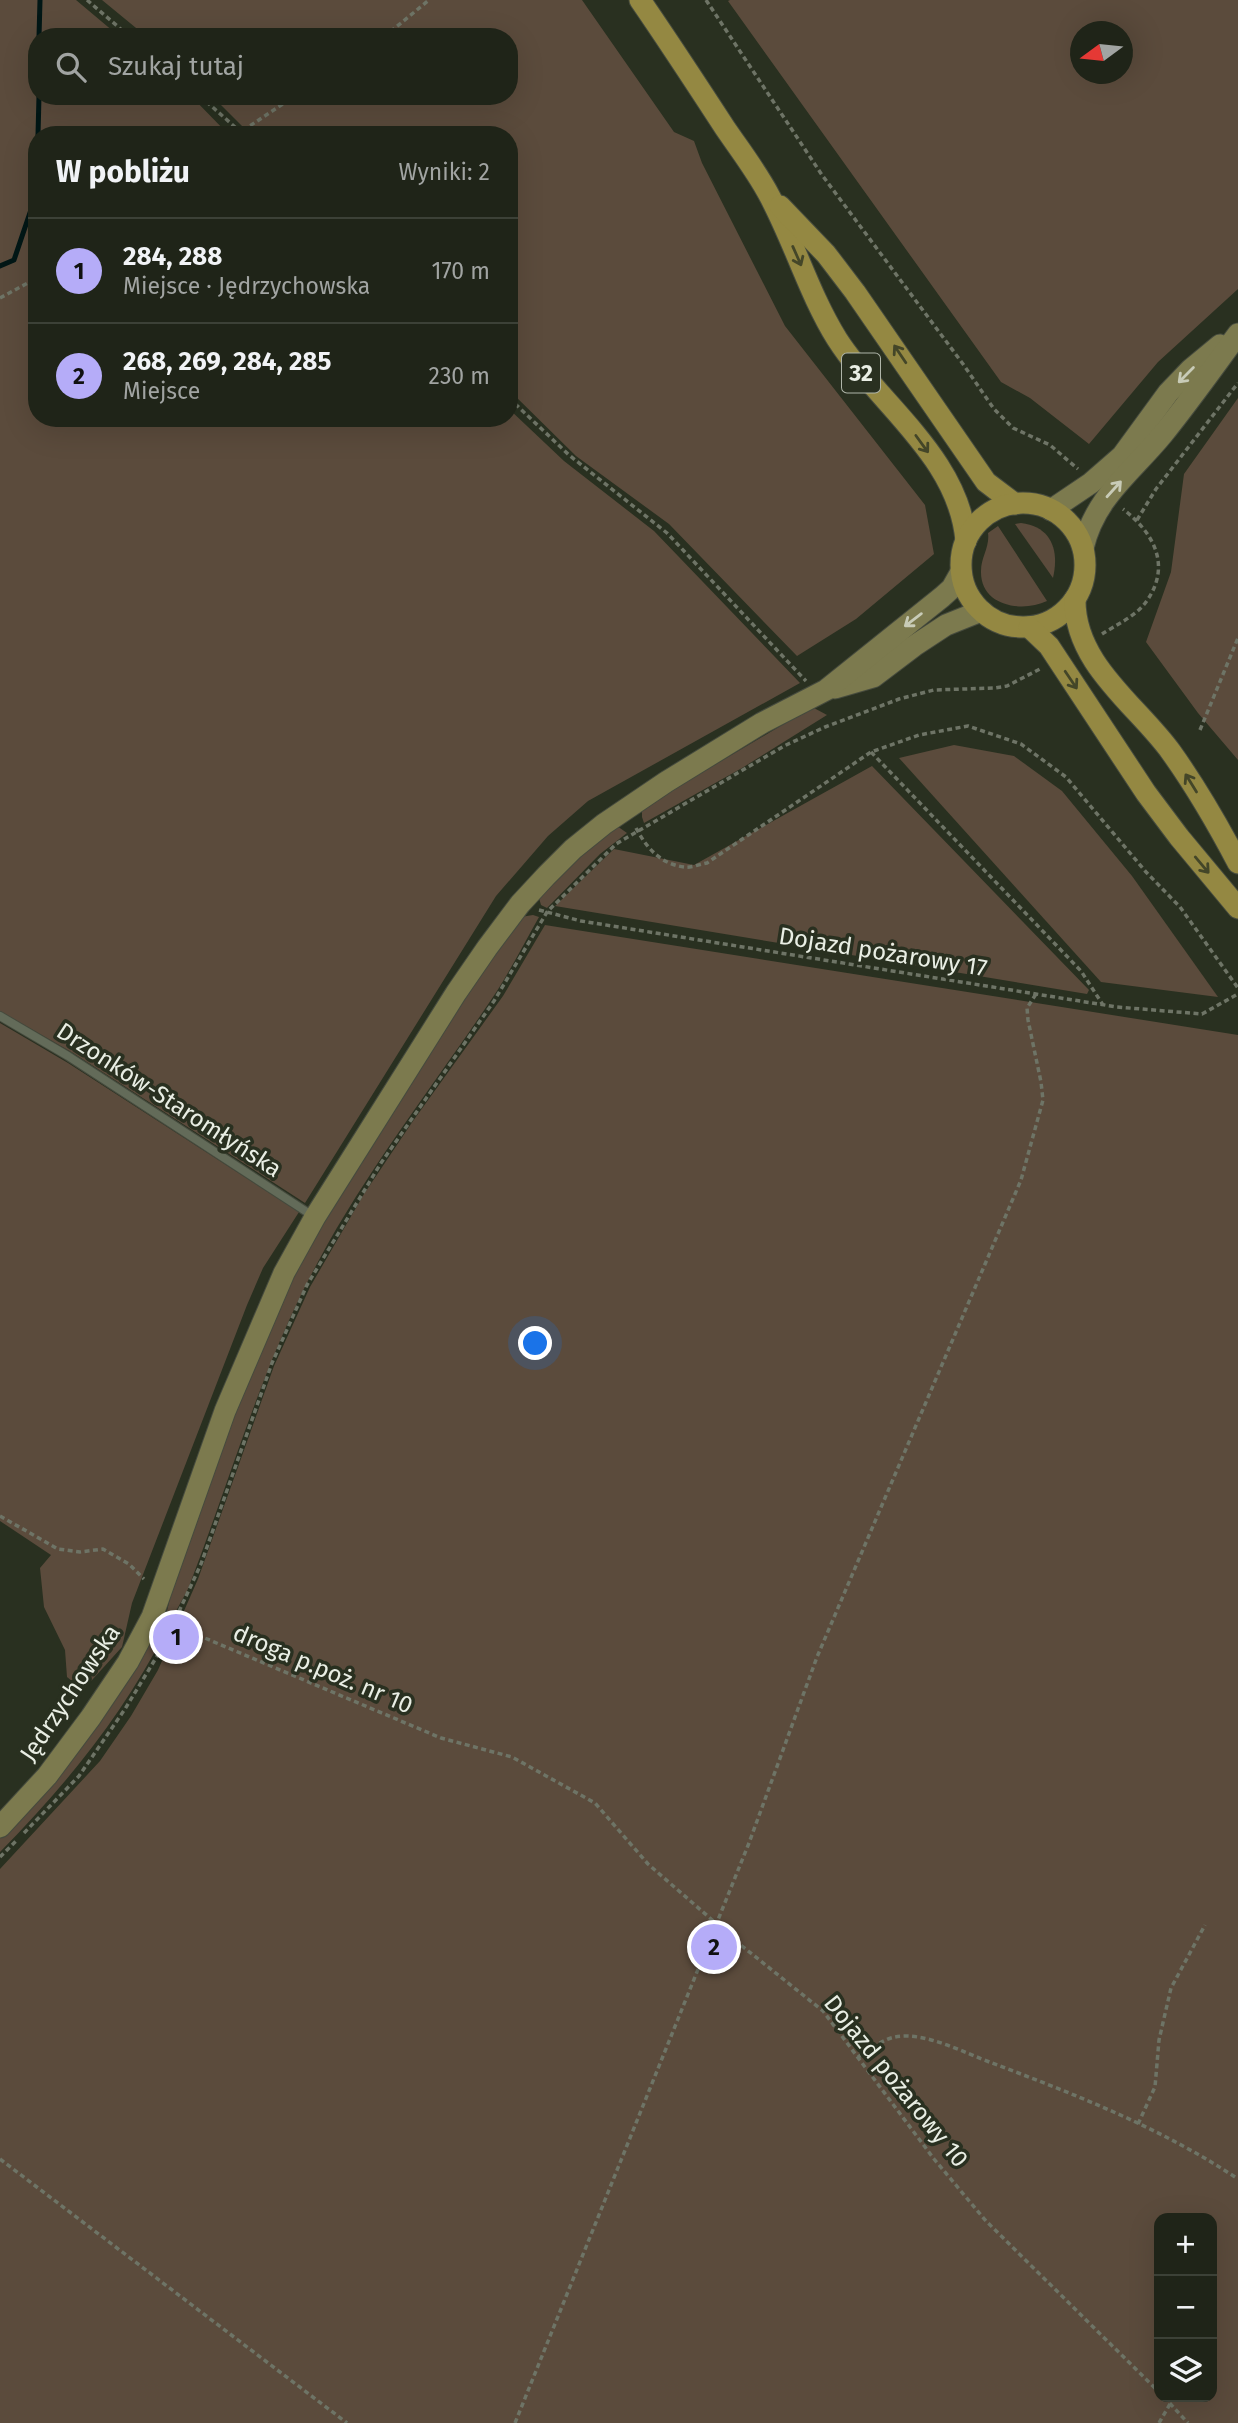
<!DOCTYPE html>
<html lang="pl">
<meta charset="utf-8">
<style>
:root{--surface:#1f2418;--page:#2c3025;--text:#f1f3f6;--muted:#a1a4a2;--line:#3c4137;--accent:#b5acf8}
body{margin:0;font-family:"Fira Sans",sans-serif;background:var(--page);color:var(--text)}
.controls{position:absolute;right:21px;bottom:21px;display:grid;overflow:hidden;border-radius:14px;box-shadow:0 7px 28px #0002}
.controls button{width:63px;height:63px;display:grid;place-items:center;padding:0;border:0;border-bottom:2px solid var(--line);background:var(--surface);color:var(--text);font:35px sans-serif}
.compass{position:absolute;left:1070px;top:21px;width:63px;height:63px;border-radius:50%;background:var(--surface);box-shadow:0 7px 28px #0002;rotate:255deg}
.you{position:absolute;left:536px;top:1344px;width:24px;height:24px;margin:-18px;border:5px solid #fff;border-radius:50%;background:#1a73e8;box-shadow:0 0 0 10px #1a73e833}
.badge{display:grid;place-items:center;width:46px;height:46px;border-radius:50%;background:var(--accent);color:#111;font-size:23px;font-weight:700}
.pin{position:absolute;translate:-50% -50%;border:4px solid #fff;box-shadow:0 2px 7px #0006}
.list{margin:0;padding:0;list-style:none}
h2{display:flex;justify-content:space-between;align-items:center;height:91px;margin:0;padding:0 28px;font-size:30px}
h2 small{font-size:23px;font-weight:400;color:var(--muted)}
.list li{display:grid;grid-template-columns:46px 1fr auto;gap:21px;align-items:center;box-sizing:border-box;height:105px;padding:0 28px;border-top:2px solid var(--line)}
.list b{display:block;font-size:26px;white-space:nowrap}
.list p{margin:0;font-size:23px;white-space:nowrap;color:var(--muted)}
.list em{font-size:23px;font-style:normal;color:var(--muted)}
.icon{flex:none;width:38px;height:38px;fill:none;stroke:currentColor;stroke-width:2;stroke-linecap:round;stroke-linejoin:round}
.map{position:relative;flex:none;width:1238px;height:2423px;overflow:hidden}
.search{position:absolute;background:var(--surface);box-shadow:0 7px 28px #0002;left:28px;top:28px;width:490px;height:77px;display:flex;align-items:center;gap:18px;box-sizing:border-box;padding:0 24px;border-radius:28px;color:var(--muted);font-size:26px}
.panel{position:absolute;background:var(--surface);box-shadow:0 7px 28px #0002;left:28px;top:126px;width:490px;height:301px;border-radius:28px}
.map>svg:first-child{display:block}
.green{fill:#5b4b3c;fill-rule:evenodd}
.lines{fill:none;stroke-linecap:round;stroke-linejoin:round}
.stream{stroke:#021716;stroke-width:5}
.service-casing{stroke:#464b3e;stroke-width:10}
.secondary-casing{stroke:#464b3e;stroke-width:23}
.primary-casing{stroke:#464b3e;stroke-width:23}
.path{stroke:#6e7466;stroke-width:3.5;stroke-dasharray:5 3.5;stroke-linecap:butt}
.service{stroke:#636b59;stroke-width:8}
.secondary{stroke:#7c7a4e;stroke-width:21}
.primary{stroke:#948842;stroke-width:21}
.oneway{stroke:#444628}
.oneway2{stroke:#c8cbb7}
.labels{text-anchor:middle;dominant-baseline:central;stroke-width:7;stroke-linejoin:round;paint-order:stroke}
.shield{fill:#293020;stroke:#afb5a9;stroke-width:2}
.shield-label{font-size:23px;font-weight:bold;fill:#e9eee4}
.street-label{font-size:24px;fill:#e9eee4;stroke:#293020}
</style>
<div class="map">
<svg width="1238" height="2423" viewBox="0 0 1238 2423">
<rect width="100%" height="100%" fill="#293020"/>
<!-- green -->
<g class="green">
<path d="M0,0H76L120,37H37V96H191L229,135H37V418H509V409L564,461L654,531L800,683L588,801L548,836L496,896L305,1203L73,1053L0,1011Z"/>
<path d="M102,0H582L674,132L694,141L702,163L785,326L925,505L934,554L856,619L797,656L669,524L576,456L509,390V135H251L212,96H509V37H147Z"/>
<path d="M730,0H1238V289L1158,362L1089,444L1030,398L1001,382L728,1ZM1080,32H1122V74H1080Z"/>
<path d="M1238,398V760L1198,713L1146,642L1171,572L1184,474Z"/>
<path d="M1021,523C1053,527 1059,552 1053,578L1015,524Z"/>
<path d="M998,526L1047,601C1022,613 980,606 981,571C981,557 990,547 988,533Z"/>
<path d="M814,708L827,715L742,768L644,823L642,817V808L804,712Z"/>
<path d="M954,745L1014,756L1062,791L1132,876L1218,997L1101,982L899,758Z"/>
<path d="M872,766L1089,990L1087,994L555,906L614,849L694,865Z"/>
<path d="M617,826L627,833L600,854L547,908L541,905L539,898C563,871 588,848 617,826Z"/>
<path d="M533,915L539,917C525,942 512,967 497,991C438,1080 370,1165 319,1260C262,1364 231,1478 188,1589L175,1613L167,1611L171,1594L231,1420L276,1312L319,1229L469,989L521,917Z"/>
<path d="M545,925L1238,1035V2423H0V1869L100,1761L131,1716L158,1670L198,1579L274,1366L310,1287L364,1194L413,1121L503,996ZM1159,2218H1212V2397H1159Z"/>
<path d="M0,1023L68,1063L299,1212L263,1268L247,1305L132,1603L122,1647L83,1690L67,1677L65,1650L44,1607L40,1568L51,1555L0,1521Z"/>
<path d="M163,1631H166C122,1716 67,1784 0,1852V1838L92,1733L143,1653L154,1638Z"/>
</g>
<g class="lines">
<!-- stream -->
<g class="stream">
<path d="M39,37L40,0"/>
<path d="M38,135L39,96"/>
<path d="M0,266L14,260L37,192"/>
</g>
<!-- service casing -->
<g class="service-casing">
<path id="service" d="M0,1016L68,1056L313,1216"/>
</g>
<!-- secondary casing -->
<g class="secondary-casing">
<g id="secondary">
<path d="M1051,510L1091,483L1122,456L1168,393L1191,369L1220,345"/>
<path d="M1083,548C1095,497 1131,473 1163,434C1189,402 1213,368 1238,334"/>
<path d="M835,688L873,677L914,646L946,625L981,611"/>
<path d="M0,1827L47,1776L91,1717L128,1662L152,1617L225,1411L284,1273L315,1217L456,993L487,948L520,904L546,876L573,849L604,824L666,782L762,723L826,690L942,597L952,588L961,572"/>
</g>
</g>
<!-- primary casing -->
<g class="primary-casing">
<g id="primary">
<path d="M640,0C669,42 697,85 725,128C740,150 757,172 769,195C794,241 809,294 837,339C879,405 959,457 966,541"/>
<path d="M780,206L826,254L855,292L986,482L1015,504"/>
<circle cx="1023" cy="565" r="62"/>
<path d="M1075,599C1074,664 1137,705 1171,752C1196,787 1218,825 1238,863"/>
<path d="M1029,627L1049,646L1146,793L1179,837L1238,908"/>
</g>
</g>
<!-- path -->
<g class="path">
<path d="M87,0L130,37"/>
<path d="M706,0L822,175L963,364L994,409L1013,428L1050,445L1078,469"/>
<path d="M384,37L429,0"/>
<path d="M200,96L244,135"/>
<path d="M236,135L295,96"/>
<path d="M0,298L37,278"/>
<path d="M509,398L569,455L667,533L806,681"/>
<path d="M1137,520L1156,489L1238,383"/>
<path d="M1102,634C1116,625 1136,616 1146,602C1172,566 1154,533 1123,509"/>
<path d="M1200,730L1238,638"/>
<path d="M871,752L1081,971L1103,1005"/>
<path d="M636,828C646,847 660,864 684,867C691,868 700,864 707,863L871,752L919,735L968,726L1021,744L1066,777L1146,872L1180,907L1238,988"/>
<path d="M539,910L581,921L1117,1007L1202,1014L1238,994"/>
<path d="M0,1516L58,1549L80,1552L103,1549L129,1564L144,1579"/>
<path d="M174,1625L441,1738L512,1757L595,1803L648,1864L742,1946L823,2011L934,2159L986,2221L1159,2392"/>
<path d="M24,1833L79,1776L125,1709L162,1648L201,1564L272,1363L307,1285L381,1163L494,1001L547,912L616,844L784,746L825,727L899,699L934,690L994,688L1007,686L1040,669"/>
<path d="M0,1857L16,1841"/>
<path d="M858,2057C868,2051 883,2039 895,2037C924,2031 965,2053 992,2063C1077,2095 1163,2129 1238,2179"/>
<path d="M1138,2124L1155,2087L1159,2040L1171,1988L1205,1925"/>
<path d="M0,2159L347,2423"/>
<path d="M1164,2397L1188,2423"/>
<path d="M515,2423L749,1843L817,1657L1021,1180L1043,1100L1041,1082L1028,1020L1027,1008L1036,994"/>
<path d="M1159,2423L1170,2404"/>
</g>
<!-- service -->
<use href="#service" class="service"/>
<!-- secondary -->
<use href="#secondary" class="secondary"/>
<!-- primary -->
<use href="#primary" class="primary"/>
</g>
<!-- one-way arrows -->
<defs><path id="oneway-shaft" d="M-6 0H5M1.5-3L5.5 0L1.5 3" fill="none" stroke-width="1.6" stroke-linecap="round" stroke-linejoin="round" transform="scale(1.75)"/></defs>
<g class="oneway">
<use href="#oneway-shaft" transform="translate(797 256) rotate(66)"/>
<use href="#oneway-shaft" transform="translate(900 354) rotate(-124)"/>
<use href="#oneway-shaft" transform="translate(922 444) rotate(54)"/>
<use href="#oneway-shaft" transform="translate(1071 680) rotate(56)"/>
<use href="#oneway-shaft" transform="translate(1191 783) rotate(-122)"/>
<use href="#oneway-shaft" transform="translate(1202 865) rotate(50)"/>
</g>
<g class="oneway2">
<use href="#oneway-shaft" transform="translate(1186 375) rotate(135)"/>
<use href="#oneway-shaft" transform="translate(1114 489) rotate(-48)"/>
<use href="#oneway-shaft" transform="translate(913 620) rotate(143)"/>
</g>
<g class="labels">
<!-- shield labels -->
<rect class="shield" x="842" y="353.5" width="38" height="39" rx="5"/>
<g class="shield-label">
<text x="861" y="373">32</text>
</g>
<!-- street labels -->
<g class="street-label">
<text transform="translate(883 952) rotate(9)">Dojazd pożarowy 17</text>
<text transform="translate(169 1100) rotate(33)">Drzonków-Staromłyńska</text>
<text transform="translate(323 1669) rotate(23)">droga p.poż. nr 10</text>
<text transform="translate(70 1693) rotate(-56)">Jędrzychowska</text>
<text transform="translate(896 2081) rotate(51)">Dojazd pożarowy 10</text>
</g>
</g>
</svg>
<div class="controls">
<button>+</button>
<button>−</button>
<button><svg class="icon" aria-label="layers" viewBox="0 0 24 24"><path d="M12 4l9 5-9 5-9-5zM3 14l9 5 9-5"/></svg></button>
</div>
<svg class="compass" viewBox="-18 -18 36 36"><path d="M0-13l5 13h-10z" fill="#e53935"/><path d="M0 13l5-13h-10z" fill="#a1a4a2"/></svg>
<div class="you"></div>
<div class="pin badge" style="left:176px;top:1637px">1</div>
<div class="pin badge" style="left:714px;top:1947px">2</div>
<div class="search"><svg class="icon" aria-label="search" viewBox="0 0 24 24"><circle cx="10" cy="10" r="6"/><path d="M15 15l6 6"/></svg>Szukaj tutaj</div>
<section class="panel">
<h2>W pobliżu<small>Wyniki: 2</small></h2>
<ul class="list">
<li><span class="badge">1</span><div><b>284, 288</b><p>Miejsce · Jędrzychowska</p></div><em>170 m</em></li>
<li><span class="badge">2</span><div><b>268, 269, 284, 285</b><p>Miejsce</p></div><em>230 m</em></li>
</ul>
</section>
</div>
